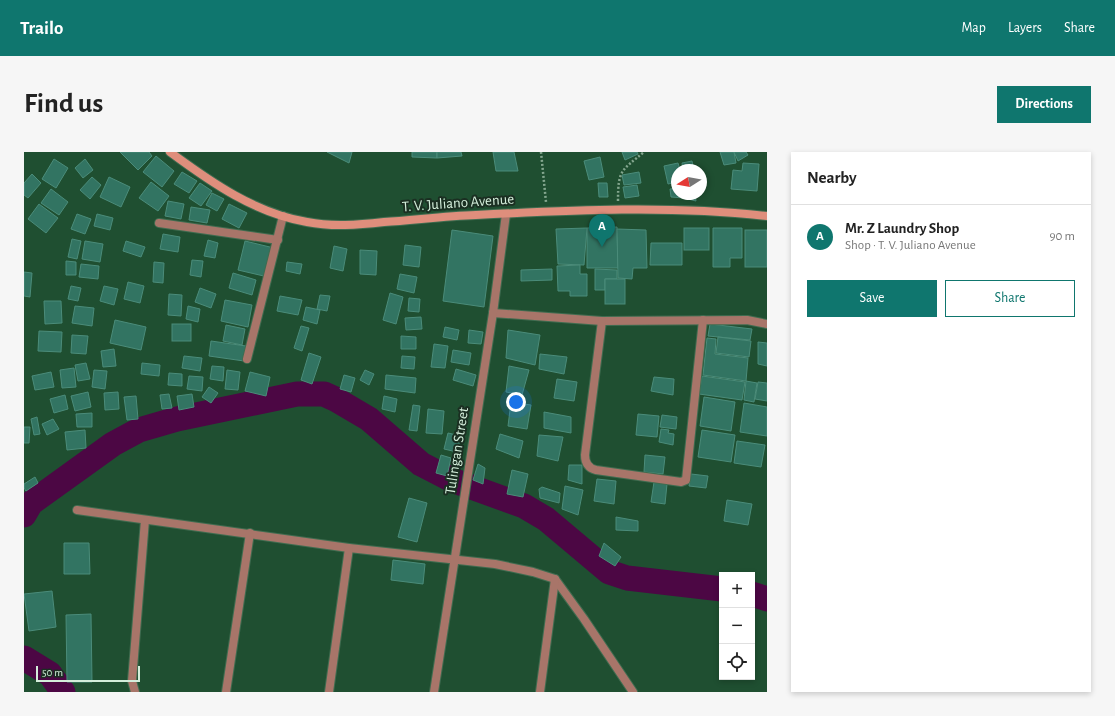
<!DOCTYPE html>
<meta charset="utf-8">
<style>
:root{--surface:#fff;--page:#f6f6f6;--text:#222;--muted:#767676;--line:#e0e0e0;--accent:#0f766e}
body{margin:0;font-family:"Alegreya Sans",sans-serif;background:var(--page);color:var(--text)}
.controls{position:absolute;right:12px;bottom:12px;display:grid;overflow:hidden;border-radius:0px;box-shadow:0 2px 6px #0003}
.controls button{width:36px;height:36px;display:grid;place-items:center;padding:0;border:0;border-bottom:1px solid var(--line);background:var(--surface);color:var(--text);font:20px sans-serif}
.compass{position:absolute;left:647px;top:12px;width:36px;height:36px;border-radius:50%;background:var(--surface);box-shadow:0 2px 6px #0003;rotate:259deg}
.scale{position:absolute;left:12px;bottom:10px;width:104px;box-sizing:border-box;padding-left:4px;border:2px solid #d4eedb;border-top:0;font-size:11px;line-height:14px;white-space:nowrap;color:#d4eedb;-webkit-text-stroke:3px #1b2f22;paint-order:stroke}
.you{position:absolute;left:492px;top:250px;width:14px;height:14px;margin:-10px;border:3px solid #fff;border-radius:50%;background:#1a73e8;box-shadow:0 0 0 6px #1a73e833}
.badge{display:grid;place-items:center;width:26px;height:26px;border-radius:50%;background:var(--accent);color:#fff;font-size:13px;font-weight:700}
.pin{position:absolute;translate:-50% -33px;filter:drop-shadow(0 1px 2px #0008)}
.pin::after{content:'';position:absolute;top:21px;width:14px;height:12px;background:inherit;clip-path:polygon(0 0,100% 0,50% 100%)}
.list{margin:0;padding:0;list-style:none}
h2{display:flex;justify-content:space-between;align-items:center;height:52px;margin:0;padding:0 16px;font-size:17px}
h2 small{font-size:13px;font-weight:400;color:var(--muted)}
.list li{display:grid;grid-template-columns:26px 1fr auto;gap:12px;align-items:center;box-sizing:border-box;height:64px;padding:0 16px;border-top:1px solid var(--line)}
.list b{display:block;font-size:15px;white-space:nowrap}
.list p{margin:0;font-size:13px;white-space:nowrap;color:var(--muted)}
.list em{font-size:13px;font-style:normal;color:var(--muted)}
.actions{display:flex;gap:8px;padding:12px 16px}
.actions a{flex:1;padding:9px 0;border:1px solid var(--accent);border-radius:0px;text-align:center;font-size:14px;color:var(--accent)}
.actions .main{background:var(--accent);color:#fff}
.icon{flex:none;width:22px;height:22px;fill:none;stroke:currentColor;stroke-width:2;stroke-linecap:round;stroke-linejoin:round}
.map{position:relative;flex:none;width:743px;height:540px;overflow:hidden;border-radius:0px}
header{display:flex;align-items:center;gap:24px;box-sizing:border-box;height:56px;padding:0 20px;background:var(--accent);color:#fff}
header strong{font-size:19px}
nav{display:flex;gap:22px;margin-inline-start:auto;font-size:14px}
.intro{display:flex;align-items:center;justify-content:space-between;box-sizing:border-box;height:96px;padding:0 24px}
h1{margin:0;font-size:28px}
.button{padding:10px 18px;border-radius:0px;background:var(--accent);color:#fff;font-size:14px;font-weight:700}
main{display:flex;gap:24px;padding:0 24px}
aside{flex:1;background:var(--surface);border-radius:0px;box-shadow:0 2px 6px #0003}
.map>svg:first-child{display:block}
.lines{fill:none;stroke-linecap:round;stroke-linejoin:round}
.river{stroke:#4c0744;stroke-width:25}
.building{fill:#327462;stroke:#4b8c7a}
.minor-casing{stroke:#406c50;stroke-width:10}
.tertiary-casing{stroke:#406c50;stroke-width:10}
.secondary-casing{stroke:#406c50;stroke-width:10}
.path{stroke:#83a68e;stroke-width:2.5;stroke-dasharray:2 2;stroke-linecap:butt}
.minor{stroke:#a87569;stroke-width:8}
.tertiary{stroke:#a87569;stroke-width:8}
.secondary{stroke:#df8e7c;stroke-width:8}
.labels{text-anchor:middle;dominant-baseline:central;stroke-width:4;stroke-linejoin:round;paint-order:stroke}
.street-label{font-size:15px;fill:#d4eedb;stroke:#1b2f22}
</style>
<header>
<strong>Trailo</strong>
<nav><a>Map</a><a>Layers</a><a>Share</a></nav>
</header>
<div class="intro"><h1>Find us</h1><a class="button">Directions</a></div>
<main>
<div class="map">
<svg width="743" height="540" viewBox="0 0 743 540">
<rect width="100%" height="100%" fill="#1f4f31"/>
<g class="lines">
<!-- river -->
<g class="river">
<path d="M0,363L7,351L89,292L115,278L153,267L273,242H300L311,247L345,267L397,312L428,328L500,354L522,367L585,420L603,426L698,437"/>
<path d="M728,442L743,447"/>
<path d="M0,506L26,522L39,540"/>
</g>
</g>
<!-- building -->
<g class="building">
<path d="M96,0H125L128,4L114,18Z"/>
<path d="M303,0H328L325,11Z"/>
<path d="M388,0H413V6L388,5Z"/>
<path d="M413,0H437L438,4L413,6Z"/>
<path d="M469,0H490L494,19H472Z"/>
<path d="M599,0H613L614,2L601,8L598,0Z"/>
<path d="M696,0H710L712,11L700,13Z"/>
<path d="M710,0H722L724,3L714,9Z"/>
<path d="M132,4L150,19L138,35L119,20Z"/>
<path d="M576,5L580,25L565,28L560,9Z"/>
<path d="M30,7L44,16L32,36L18,27Z"/>
<path d="M61,7L69,18L59,26L51,16Z"/>
<path d="M668,9L670,18H659L658,11Z"/>
<path d="M654,11L656,18H653V30L644,32L640,14Z"/>
<path d="M719,11L735,12L733,39L707,37L709,18L718,19Z"/>
<path d="M158,20L173,29L165,41L150,32Z"/>
<path d="M615,20L617,31L600,33L598,23Z"/>
<path d="M8,22L17,31L4,46L0,43V31Z"/>
<path d="M68,25L77,33L66,47L56,38Z"/>
<path d="M85,25L106,35L97,55L76,45Z"/>
<path d="M127,30L145,44L134,59L115,46Z"/>
<path d="M176,31L188,39L177,54L165,46Z"/>
<path d="M574,31H583L584,45H575Z"/>
<path d="M613,33L615,44L601,46L599,35Z"/>
<path d="M653,36V42H660V46L647,45L646,37Z"/>
<path d="M27,37L44,50L35,63L17,51Z"/>
<path d="M188,41L200,47L193,59L182,53Z"/>
<path d="M661,42H671L672,49L660,46Z"/>
<path d="M144,49L160,52L157,67L141,64Z"/>
<path d="M15,52L34,66L22,81L4,67Z"/>
<path d="M205,52L223,61L215,76L198,67Z"/>
<path d="M167,55L186,58L183,71L165,68Z"/>
<path d="M53,62L67,67L61,82L47,77Z"/>
<path d="M73,62L89,66L86,78L70,74Z"/>
<path d="M593,75L594,116H563V76Z"/>
<path d="M563,76L560,113L534,112L532,77Z"/>
<rect x="660" y="76" width="25" height="22"/>
<path d="M689,76H718V106H706V115H689Z"/>
<path d="M593,77L622,78L623,116H609L608,127L594,126Z"/>
<path d="M428,78L469,84L460,155L419,149Z"/>
<rect x="721" y="78" width="22" height="37"/>
<path d="M139,82L156,85L154,100L136,97Z"/>
<path d="M48,87L57,89L53,107L44,105Z"/>
<path d="M184,88L194,91L191,106L180,104Z"/>
<path d="M61,89L79,92L76,110L58,107Z"/>
<path d="M102,89L121,95L117,105L99,99Z"/>
<path d="M221,89L250,96L244,125L214,118Z"/>
<path d="M627,91H658V113H626Z"/>
<path d="M381,93L397,95L395,115L379,113Z"/>
<path d="M310,94L323,97L319,119L306,116Z"/>
<path d="M336,98L353,99L352,123L336,122Z"/>
<path d="M168,108L179,109L177,125L166,123Z"/>
<path d="M42,109L52,110V123H42Z"/>
<path d="M130,110L140,111L139,131L129,130Z"/>
<path d="M263,110L278,112L276,122L262,119Z"/>
<path d="M57,112L75,114L74,127L55,125Z"/>
<path d="M556,113V122H563V144H546V139H534L533,114Z"/>
<path d="M528,117V128L497,129V118Z"/>
<path d="M571,117L593,118V127H581V138H571Z"/>
<path d="M0,120L8,121L6,145L0,144Z"/>
<path d="M209,121L232,128L228,143L205,136Z"/>
<path d="M376,122L393,125L390,141L373,137Z"/>
<rect x="581" y="127" width="20" height="25"/>
<path d="M104,130L120,134L116,151L100,147Z"/>
<path d="M47,134L57,136L54,149L44,147Z"/>
<path d="M80,134L94,137L90,153L76,149Z"/>
<path d="M176,136L192,142L187,156L171,150Z"/>
<path d="M366,141L379,145L372,172L359,168Z"/>
<path d="M145,142L158,143L157,164L144,163Z"/>
<path d="M296,143L306,144L303,159L293,157Z"/>
<path d="M256,144L278,148L274,163L253,159Z"/>
<path d="M385,146L396,147L395,160L384,159Z"/>
<path d="M201,148L228,153L224,175L197,169Z"/>
<path d="M20,149H37L38,171L21,172Z"/>
<path d="M51,154L70,156L68,174L48,171Z"/>
<path d="M164,154L176,157L174,170L162,167Z"/>
<path d="M282,155L296,158L293,172L279,168Z"/>
<path d="M397,165L398,177L382,178L381,166Z"/>
<path d="M91,168L122,175L117,198L86,191Z"/>
<rect x="148" y="172" width="19" height="17"/>
<path d="M686,172L728,177L726,188L684,184Z"/>
<path d="M202,173L221,177L218,193L199,189Z"/>
<path d="M277,174L285,176L278,199L270,196Z"/>
<path d="M421,175L435,178L433,188L419,185Z"/>
<path d="M445,178L459,180L457,192L444,191Z"/>
<path d="M484,178L516,183L511,213L482,206Z"/>
<path d="M15,179L38,180L37,200L14,199Z"/>
<path d="M48,183L64,184L62,202L47,201Z"/>
<path d="M377,184L392,185V197H377Z"/>
<path d="M694,185L727,189L725,205L692,201Z"/>
<path d="M683,186L692,187L691,202L724,206L722,229L679,223Z"/>
<path d="M187,189L222,194L220,209L185,204Z"/>
<path d="M734,190L743,191V214L734,212Z"/>
<path d="M410,192L424,194L421,216L407,215Z"/>
<path d="M90,197L92,214L79,215L77,199Z"/>
<path d="M429,198L447,201L445,213L427,210Z"/>
<path d="M285,201L297,205L288,232L277,228Z"/>
<path d="M516,202L543,205L540,222L515,217Z"/>
<path d="M160,204L178,206L176,219L158,216Z"/>
<path d="M378,204L391,205L390,217L377,216Z"/>
<path d="M62,211L66,227L54,229L51,213Z"/>
<path d="M118,211L136,213L135,224L117,222Z"/>
<path d="M188,214L200,215L199,229L186,227Z"/>
<path d="M485,214L505,218L498,243L482,240Z"/>
<path d="M50,216L52,235L38,236L36,218Z"/>
<path d="M432,217L452,223L449,234L429,228Z"/>
<path d="M70,218L83,219L81,237L68,235Z"/>
<path d="M203,218L216,220L214,238L201,237Z"/>
<path d="M341,218L350,222L345,233L336,228Z"/>
<path d="M27,220L30,235L11,238L8,224Z"/>
<path d="M226,220L246,225L242,244L221,239Z"/>
<path d="M145,221L158,222V234L144,233Z"/>
<path d="M320,223L331,226L327,240L316,237Z"/>
<path d="M362,223L392,226L391,241L361,237Z"/>
<path d="M165,224L179,225L178,239L163,237Z"/>
<path d="M678,224L721,230L718,248L675,242Z"/>
<path d="M630,225L650,227L649,243L627,239Z"/>
<path d="M533,227L553,230L550,249L530,246Z"/>
<path d="M722,229L733,231L730,250L720,248Z"/>
<path d="M734,230L743,231V249L731,247Z"/>
<path d="M185,235L194,241L187,251L178,245Z"/>
<path d="M64,240L67,255L51,259L47,244Z"/>
<path d="M94,240L95,257L81,258L80,241Z"/>
<path d="M145,242L148,256L138,257L136,243Z"/>
<path d="M168,242L170,255L155,258L153,244Z"/>
<path d="M41,243L44,257L30,261L26,247Z"/>
<path d="M112,244L114,267L103,268L100,245Z"/>
<path d="M360,244L373,247L371,260L358,257Z"/>
<path d="M680,245L711,250L707,279L676,274Z"/>
<path d="M487,250L507,253L503,277L484,274Z"/>
<path d="M720,251L743,255V284L716,280Z"/>
<path d="M389,253L396,254L393,279L385,278Z"/>
<path d="M404,257L420,259L418,282L402,281Z"/>
<path d="M520,260L547,265V281L520,276Z"/>
<path d="M68,261V275H53L52,262Z"/>
<path d="M614,262L635,264L633,285L612,283Z"/>
<path d="M638,263L653,265L652,277L636,275Z"/>
<path d="M13,265L16,282L10,283L7,267Z"/>
<path d="M29,267L35,277L23,283L18,272Z"/>
<path d="M0,275H6L5,291H0Z"/>
<path d="M637,277L645,278L644,281L650,282L649,293L635,290Z"/>
<path d="M61,278L62,296L43,298L41,280Z"/>
<path d="M678,278L711,283L707,310L674,305Z"/>
<path d="M424,281L437,284L433,300L420,297Z"/>
<path d="M476,282L499,289L495,306L472,297Z"/>
<path d="M515,283L539,285L534,309L513,304Z"/>
<path d="M713,289L741,293L737,315L710,311Z"/>
<path d="M417,303L427,306L423,324L412,321Z"/>
<path d="M621,303L641,305L639,322L620,320Z"/>
<path d="M454,312L461,316L459,332L449,328Z"/>
<path d="M545,313H558V332L544,328Z"/>
<path d="M488,318L504,322L499,345L483,342Z"/>
<path d="M667,322L684,324L682,336L665,334Z"/>
<path d="M11,325L14,331L2,339L0,336V332Z"/>
<path d="M573,327L592,329L590,352L570,349Z"/>
<path d="M630,330L643,332L641,352L627,350Z"/>
<path d="M541,334L559,338L554,363L538,357Z"/>
<path d="M518,335L536,341L535,351L516,346L515,337Z"/>
<path d="M385,346L403,351L393,390L374,385Z"/>
<path d="M703,348L728,352L724,373L700,369Z"/>
<path d="M592,365L614,369V379L592,378Z"/>
<path d="M40,391H65L66,422H40Z"/>
<path d="M580,391L597,405L591,414L575,404Z"/>
<path d="M369,408L401,412L399,432L367,428Z"/>
<path d="M28,439L32,475L5,479L0,442Z"/>
<path d="M67,462L68,530H43L42,463Z"/>
</g>
<g class="lines">
<!-- minor casing -->
<g class="minor-casing">
<g id="minor">
<path d="M135,71L254,88"/>
<path d="M469,161L578,169L723,168L743,172"/>
<path d="M578,169L561,303C561,311 564,316 572,318L657,330L662,328L679,168"/>
<path d="M223,207L259,64"/>
<path d="M53,358L325,396L471,412L509,420L531,427L560,467L609,540"/>
<path d="M111,540L108,529L121,368"/>
<path d="M202,540L226,381"/>
<path d="M305,540L325,396"/>
<path d="M516,540L531,427"/>
</g>
</g>
<!-- tertiary casing -->
<g class="tertiary-casing">
<path id="tertiary" d="M410,540L469,161L482,62"/>
</g>
<!-- secondary casing -->
<g class="secondary-casing">
<path id="secondary" d="M146,0C188,31 231,61 283,70C308,75 334,73 360,70C391,68 421,64 452,63C549,58 647,53 743,64"/>
</g>
<!-- path -->
<g class="path">
<path d="M517,0L522,50"/>
<path d="M594,49C594,18 597,19 620,0"/>
</g>
<!-- minor -->
<use href="#minor" class="minor"/>
<!-- tertiary -->
<use href="#tertiary" class="tertiary"/>
<!-- secondary -->
<use href="#secondary" class="secondary"/>
</g>
<g class="labels">
<!-- street labels -->
<g class="street-label">
<text transform="translate(434 51) rotate(-4)">T. V. Juliano Avenue</text>
<text transform="translate(433 299) rotate(-81)">Tulingan Street</text>
</g>
</g>
</svg>
<div class="controls">
<button>+</button>
<button>−</button>
<button><svg class="icon" aria-label="locate" viewBox="0 0 24 24"><circle cx="12" cy="12" r="6"/><path d="M12 2v4M12 18v4M2 12h4M18 12h4"/></svg></button>
</div>
<svg class="compass" viewBox="-18 -18 36 36"><path d="M0-13l5 13h-10z" fill="#e53935"/><path d="M0 13l5-13h-10z" fill="#767676"/></svg>
<div class="scale">50 m</div>
<div class="you"></div>
<div class="pin badge" style="left:578px;top:95px">A</div>
</div>
<aside>
<h2>Nearby<small></small></h2>
<ul class="list">
<li><span class="badge">A</span><div><b>Mr. Z Laundry Shop</b><p>Shop · T. V. Juliano Avenue</p></div><em>90 m</em></li>
</ul>
<div class="actions"><a class="main">Save</a><a>Share</a></div>
</aside>
</main>
